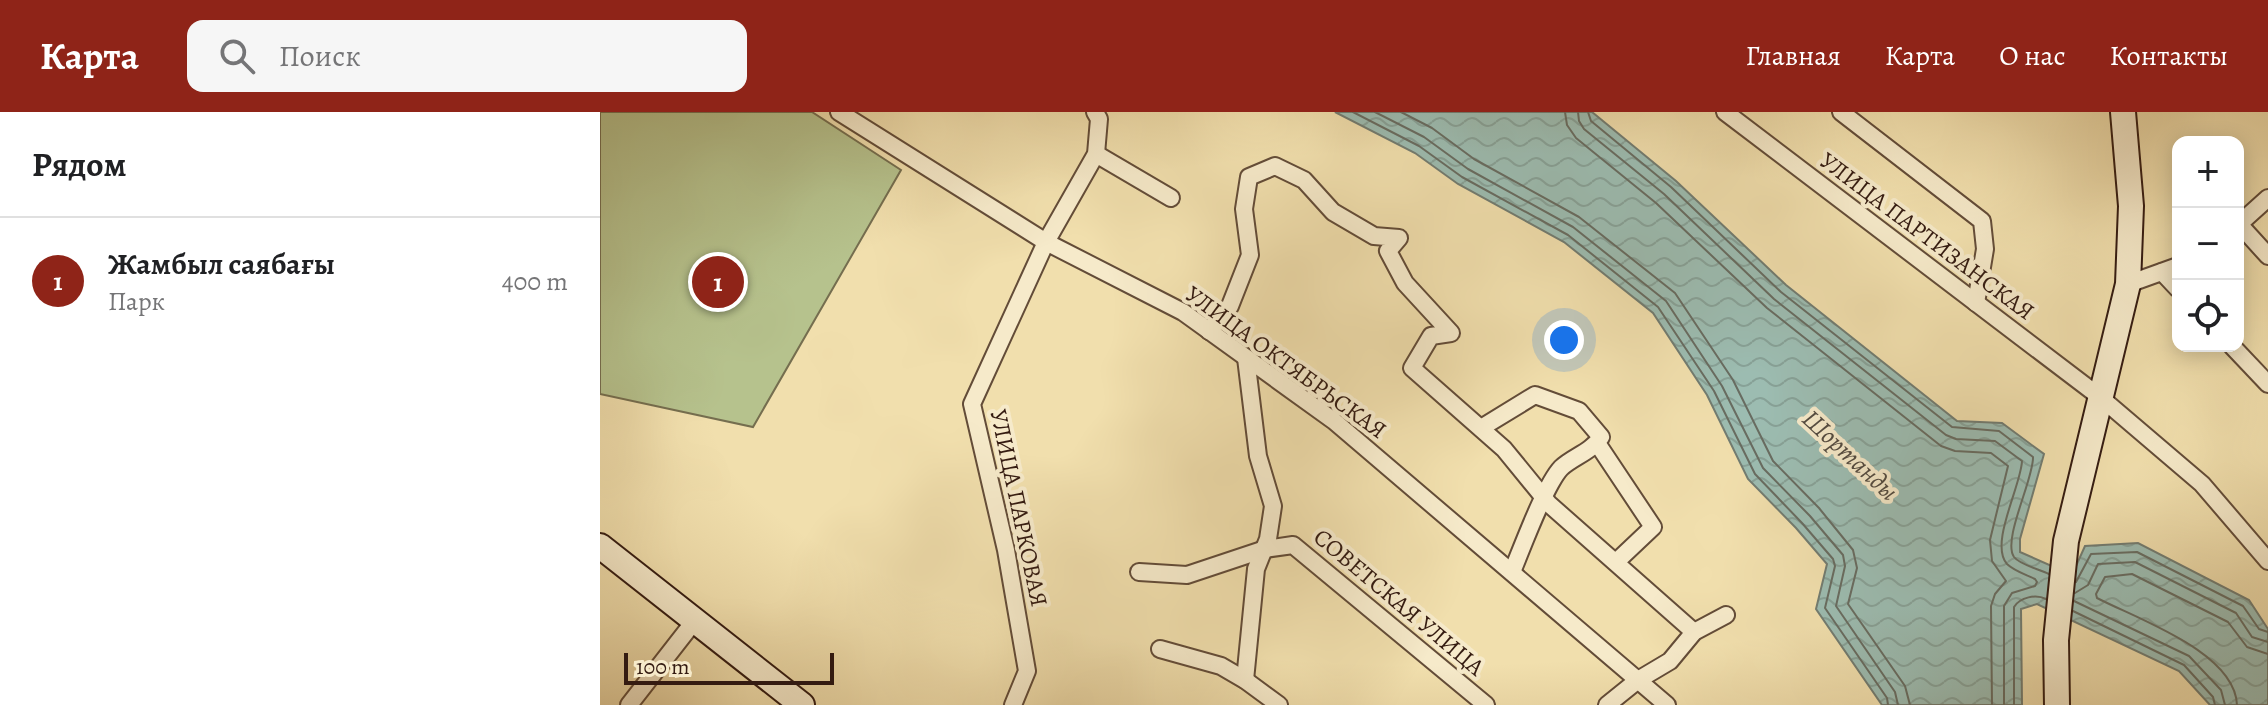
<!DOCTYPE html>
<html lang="ru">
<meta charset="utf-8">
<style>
:root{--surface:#fff;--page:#f6f6f6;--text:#202124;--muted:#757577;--line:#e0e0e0;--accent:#8f2418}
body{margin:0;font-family:Alegreya,serif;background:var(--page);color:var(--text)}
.controls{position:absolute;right:24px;top:24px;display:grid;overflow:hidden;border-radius:16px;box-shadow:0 4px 20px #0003}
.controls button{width:72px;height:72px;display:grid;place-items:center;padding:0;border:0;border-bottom:2px solid var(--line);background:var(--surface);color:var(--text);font:40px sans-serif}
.scale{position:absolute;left:24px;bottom:20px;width:210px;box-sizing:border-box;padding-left:8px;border:4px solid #341b11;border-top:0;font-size:22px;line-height:28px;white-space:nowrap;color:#341b11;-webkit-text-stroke:6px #f6eaca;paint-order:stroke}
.you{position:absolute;left:964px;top:228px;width:28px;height:28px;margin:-20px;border:6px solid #fff;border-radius:50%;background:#1a73e8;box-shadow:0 0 0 12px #1a73e833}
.badge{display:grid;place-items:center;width:52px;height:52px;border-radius:50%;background:var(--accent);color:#fff;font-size:26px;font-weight:700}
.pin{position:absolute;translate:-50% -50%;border:4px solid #fff;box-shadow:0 2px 8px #0006}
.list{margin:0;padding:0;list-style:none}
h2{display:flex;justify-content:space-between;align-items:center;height:104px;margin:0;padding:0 32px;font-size:34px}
h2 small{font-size:26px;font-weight:400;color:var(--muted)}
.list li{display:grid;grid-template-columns:52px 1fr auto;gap:24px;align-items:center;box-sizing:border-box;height:128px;padding:0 32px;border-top:2px solid var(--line)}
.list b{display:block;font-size:30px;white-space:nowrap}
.list p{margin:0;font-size:26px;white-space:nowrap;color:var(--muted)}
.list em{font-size:26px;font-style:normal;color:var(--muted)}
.icon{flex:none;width:44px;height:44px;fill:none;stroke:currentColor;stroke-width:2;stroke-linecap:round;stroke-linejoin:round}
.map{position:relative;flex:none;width:1668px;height:593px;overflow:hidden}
header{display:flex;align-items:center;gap:48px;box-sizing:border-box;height:112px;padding:0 40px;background:var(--accent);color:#fff}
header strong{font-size:38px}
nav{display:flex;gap:44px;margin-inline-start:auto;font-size:28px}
.search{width:560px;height:72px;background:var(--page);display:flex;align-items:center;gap:20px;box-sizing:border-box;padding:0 28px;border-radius:16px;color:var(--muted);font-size:30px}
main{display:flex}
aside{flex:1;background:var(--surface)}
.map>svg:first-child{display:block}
.park{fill:#b6c28d;stroke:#756e4f;stroke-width:2}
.water{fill:url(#water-waves);stroke:#727c71;stroke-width:2}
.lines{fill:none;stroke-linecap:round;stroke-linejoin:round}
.shore{stroke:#686c61;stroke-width:2}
.street-casing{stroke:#634c38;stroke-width:20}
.secondary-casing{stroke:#341b11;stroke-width:28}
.street{stroke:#f6eaca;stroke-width:16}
.secondary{stroke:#f6eaca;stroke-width:24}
.labels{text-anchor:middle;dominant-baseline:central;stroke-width:8;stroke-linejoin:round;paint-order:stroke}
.street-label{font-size:24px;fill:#341b11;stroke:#f6eaca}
.water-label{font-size:26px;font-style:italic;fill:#534b41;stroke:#f6eaca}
</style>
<header>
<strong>Карта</strong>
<div class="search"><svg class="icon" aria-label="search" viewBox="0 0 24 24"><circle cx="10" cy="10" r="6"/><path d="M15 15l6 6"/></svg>Поиск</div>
<nav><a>Главная</a><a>Карта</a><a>О нас</a><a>Контакты</a></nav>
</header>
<main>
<aside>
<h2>Рядом<small></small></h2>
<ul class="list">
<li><span class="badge">1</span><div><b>Жамбыл саябағы</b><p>Парк</p></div><em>400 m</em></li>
</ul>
</aside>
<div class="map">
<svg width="1668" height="593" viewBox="0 0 1668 593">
<defs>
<pattern id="water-waves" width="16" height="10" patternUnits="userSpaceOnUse" patternTransform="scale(2)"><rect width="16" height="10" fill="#9cbcb1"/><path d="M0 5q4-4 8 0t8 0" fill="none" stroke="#87a197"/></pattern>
</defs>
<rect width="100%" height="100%" fill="#f1dfad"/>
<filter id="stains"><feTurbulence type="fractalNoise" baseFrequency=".0025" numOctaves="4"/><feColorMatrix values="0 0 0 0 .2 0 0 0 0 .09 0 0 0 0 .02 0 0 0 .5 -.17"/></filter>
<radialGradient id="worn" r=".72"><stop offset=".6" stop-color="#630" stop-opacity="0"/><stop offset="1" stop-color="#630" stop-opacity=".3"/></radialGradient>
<!-- park -->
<path class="park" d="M0,0H212L301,58L153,315L0,282Z"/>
<!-- water -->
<path class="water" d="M735,0H992L1076,69L1186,173L1357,309L1402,311L1444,342L1420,427V440L1472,463L1485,434L1538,431L1649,488L1668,517V593H1610L1579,559L1437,492L1421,497L1422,593H1282L1216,497L1227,452L1196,416L1148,367L1107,283L1053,201L964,130L858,72L815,41Z"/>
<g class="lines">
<!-- shore -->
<g class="shore">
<path d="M753,0L819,34L862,65L968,123L1058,195L1114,279L1155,362L1202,411L1233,447L1235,454L1225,496L1287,586L1288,593"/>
<path d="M775,0L824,25L868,57L973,115L1066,189L1122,274L1163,356L1210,404L1243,443L1245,454L1236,494L1295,580L1298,593"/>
<path d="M801,0L832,16L874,47L979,105L1075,181L1133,268L1173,349L1219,396L1253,438L1257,456L1248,492L1305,574L1310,593"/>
<path d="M965,0L967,13L976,26L1056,91L1167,196L1341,334L1355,339L1391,341L1408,354L1390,428L1392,449L1406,469L1395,482L1391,494L1392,593"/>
<path d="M978,0L979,9L984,17L1064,82L1174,187L1346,323L1356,327L1395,329L1422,349C1421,374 1389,432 1407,452C1414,459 1427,463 1435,467L1437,470L1435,474L1412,481L1404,494V593"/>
<path d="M988,0L991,9L1071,75L1181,180L1352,315L1399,319L1433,345C1434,366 1402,428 1414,445C1420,453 1439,457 1449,462"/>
<path d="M1476,470L1491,442L1537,440L1643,494L1659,517L1668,520"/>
<path d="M1475,481L1488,473L1498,452L1535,450L1636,501L1652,525L1668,530"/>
<path d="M1474,489L1589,544L1621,578L1625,593"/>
<path d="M1473,499L1584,553L1613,585L1615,593"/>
<path d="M1414,593V495C1420,485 1436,482 1446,487"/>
<path d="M1637,593C1635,540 1537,507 1497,486L1496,482L1505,465L1532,462L1628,510L1647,535L1668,542"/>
</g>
<!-- street casing -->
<g class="street-casing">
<g id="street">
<path d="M239,0L446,130L583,200L734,309L1067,593"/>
<path d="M1125,0L1500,285L1602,372L1668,449"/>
<path d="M1241,0L1382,109L1385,137L1376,191"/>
<path d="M496,42L571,86"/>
<path d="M1639,112L1668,144"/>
<path d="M1638,113L1668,86"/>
<path d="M1562,160L1578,177"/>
<path d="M1528,172L1578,154"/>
<path d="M609,219L630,194L650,143L644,97L649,65L675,54L704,68L733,100L774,124L799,126L788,139L805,171L851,221L831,224L812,256L904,337L949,392L1094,520"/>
<path d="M1632,234L1668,272"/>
<path d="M881,316L935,283L979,299L1001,325C990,341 974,344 961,356C945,373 922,436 912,460"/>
<path d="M997,331L1053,415L1016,450"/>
<path d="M539,460L587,463L665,437L693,433L886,593"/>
<path d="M560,537L621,554L645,568L679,593"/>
<path d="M645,568L656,457L668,427L673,394L658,344L646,246"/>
<path d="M29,593L96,507"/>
<path d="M413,593L427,559L406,438L372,292L446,130L496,42L499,7L495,0"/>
<path d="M1007,593L1038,568L1070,549L1094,520L1126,503"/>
</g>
</g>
<!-- secondary casing -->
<g class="secondary-casing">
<g id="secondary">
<path d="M0,434L202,593"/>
<path d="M1457,593L1456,528L1466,429L1528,172L1531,94L1523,0"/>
</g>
</g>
<!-- street -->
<use href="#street" class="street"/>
<!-- secondary -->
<use href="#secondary" class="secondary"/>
</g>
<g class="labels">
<!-- street labels -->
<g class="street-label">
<text transform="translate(1327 124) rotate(37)">УЛИЦА ПАРТИЗАНСКАЯ</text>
<text transform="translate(686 250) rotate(36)">УЛИЦА ОКТЯБРЬСКАЯ</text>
<text transform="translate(419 396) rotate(78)">УЛИЦА ПАРКОВАЯ</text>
<text transform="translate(799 490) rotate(40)">СОВЕТСКАЯ УЛИЦА</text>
</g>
<!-- water labels -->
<g class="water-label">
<text transform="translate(1250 343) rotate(43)">Шортанды</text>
</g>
</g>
<rect width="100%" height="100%" filter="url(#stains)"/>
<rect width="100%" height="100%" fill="url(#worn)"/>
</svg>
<div class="controls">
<button>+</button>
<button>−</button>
<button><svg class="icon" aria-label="locate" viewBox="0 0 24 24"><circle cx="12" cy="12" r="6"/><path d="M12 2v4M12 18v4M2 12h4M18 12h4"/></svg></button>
</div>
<div class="scale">100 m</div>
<div class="you"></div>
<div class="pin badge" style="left:118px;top:170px">1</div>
</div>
</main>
